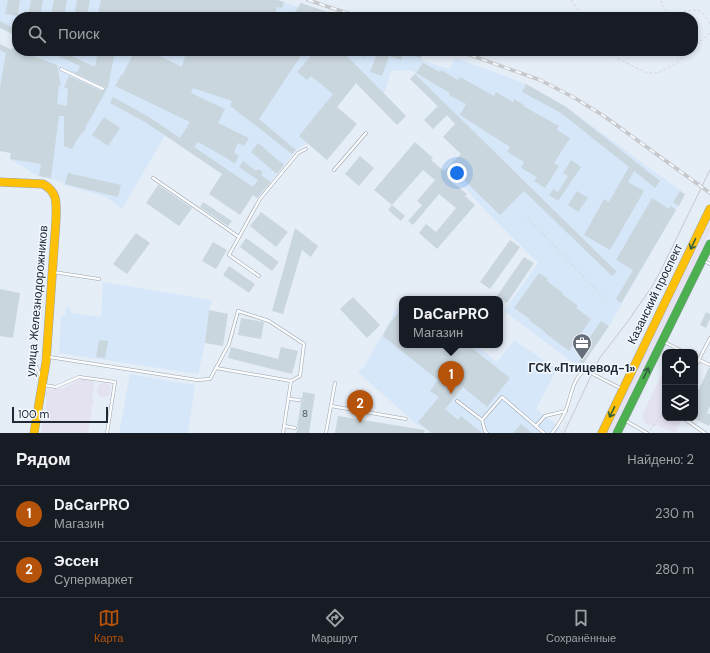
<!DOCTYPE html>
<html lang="ru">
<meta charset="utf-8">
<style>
:root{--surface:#171b24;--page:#242831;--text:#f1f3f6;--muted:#9ea1a6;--line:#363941;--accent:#b45309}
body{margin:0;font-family:"DM Sans",sans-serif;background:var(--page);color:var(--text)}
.controls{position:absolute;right:12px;bottom:12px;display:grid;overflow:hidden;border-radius:8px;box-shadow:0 2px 6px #0003}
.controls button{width:36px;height:36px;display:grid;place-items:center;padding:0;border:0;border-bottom:1px solid var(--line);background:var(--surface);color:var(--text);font:20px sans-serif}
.scale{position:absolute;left:12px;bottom:10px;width:96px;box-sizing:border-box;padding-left:4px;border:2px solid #202a35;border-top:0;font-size:11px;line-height:14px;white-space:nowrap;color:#202a35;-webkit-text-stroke:3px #f3f8fe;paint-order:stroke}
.you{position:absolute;left:457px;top:173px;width:14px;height:14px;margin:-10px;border:3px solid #fff;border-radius:50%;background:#1a73e8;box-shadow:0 0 0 6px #1a73e833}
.badge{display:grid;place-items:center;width:26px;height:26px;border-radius:50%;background:var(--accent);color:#fff;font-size:13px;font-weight:700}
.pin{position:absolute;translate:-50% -33px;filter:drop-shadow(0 1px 2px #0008)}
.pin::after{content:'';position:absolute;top:21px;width:14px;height:12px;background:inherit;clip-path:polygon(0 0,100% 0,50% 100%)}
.popup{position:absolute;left:399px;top:296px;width:104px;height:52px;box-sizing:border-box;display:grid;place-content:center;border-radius:8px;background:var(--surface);filter:drop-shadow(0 1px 3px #0005);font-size:13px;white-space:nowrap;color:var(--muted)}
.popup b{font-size:15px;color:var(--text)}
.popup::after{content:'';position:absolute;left:50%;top:100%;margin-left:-8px;border:8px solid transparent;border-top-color:var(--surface)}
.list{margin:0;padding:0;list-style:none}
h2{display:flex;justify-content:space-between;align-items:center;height:52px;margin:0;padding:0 16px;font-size:17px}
h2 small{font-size:13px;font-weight:400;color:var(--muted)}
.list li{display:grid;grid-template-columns:26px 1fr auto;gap:12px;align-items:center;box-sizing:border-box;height:56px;padding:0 16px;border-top:1px solid var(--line)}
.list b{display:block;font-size:15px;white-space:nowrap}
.list p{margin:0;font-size:13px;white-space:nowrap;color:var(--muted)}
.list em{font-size:13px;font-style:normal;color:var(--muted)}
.icon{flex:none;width:22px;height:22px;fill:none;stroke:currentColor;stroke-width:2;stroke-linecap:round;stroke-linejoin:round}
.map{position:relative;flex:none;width:710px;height:433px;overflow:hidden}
.search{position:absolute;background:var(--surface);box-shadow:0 2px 6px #0003;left:12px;right:12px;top:12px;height:44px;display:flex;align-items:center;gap:10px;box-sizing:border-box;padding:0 14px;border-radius:16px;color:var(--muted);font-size:15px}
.sheet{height:164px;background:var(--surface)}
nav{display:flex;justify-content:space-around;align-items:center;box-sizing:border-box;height:56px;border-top:1px solid var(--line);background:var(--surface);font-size:11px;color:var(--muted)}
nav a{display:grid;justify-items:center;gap:2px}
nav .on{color:var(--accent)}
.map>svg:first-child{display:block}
.built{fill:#d6e7fa}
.green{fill:#e4e1f1}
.building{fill:#cad6dd}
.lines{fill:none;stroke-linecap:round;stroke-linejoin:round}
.lane-casing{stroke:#9ba2ab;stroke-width:3.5}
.fast-casing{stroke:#9ba2ab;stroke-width:9}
.slow-casing{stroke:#9ba2ab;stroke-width:9}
.path{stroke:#d5d7da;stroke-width:1;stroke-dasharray:3 2;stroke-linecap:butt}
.lane{stroke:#fbfcfe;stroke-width:2.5}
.fast{stroke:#4caf50;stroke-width:8}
.slow{stroke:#ffc107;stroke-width:8}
.tram{stroke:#c6c8cc;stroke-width:1}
.rail-casing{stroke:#c6c8cc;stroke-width:3.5}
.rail{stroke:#f3f8fe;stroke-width:2;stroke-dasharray:6;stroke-linecap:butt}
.oneway{stroke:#325f40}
.labels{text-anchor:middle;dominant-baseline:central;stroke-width:3;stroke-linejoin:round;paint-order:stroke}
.number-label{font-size:10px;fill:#4c5761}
.street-label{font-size:12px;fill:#202a35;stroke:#f3f8fe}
.poi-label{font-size:12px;font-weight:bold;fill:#202a35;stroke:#f3f8fe}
</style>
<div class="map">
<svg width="710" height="433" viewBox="0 0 710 433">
<rect width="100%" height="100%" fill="#e5edf6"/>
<!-- built -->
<g class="built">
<path d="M0,0H278L298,7L301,3L341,17H17V36L0,28Z"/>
<path d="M0,44L12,50L13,48L17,50V51H423L421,58L423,61L449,69L456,58L526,84L565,106L685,194L609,326L580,368L504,311L538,263L484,209L466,189L444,171L473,141L447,115L433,129L424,120L437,106L410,79L415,74L412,70L391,71L384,93L406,116L397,125L356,83L307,143L296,150L258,198L165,135L122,209L106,197L65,185L62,182L38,176L10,159L11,153L0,151Z"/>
<path d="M103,282L212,300L209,310L205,343L198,374L59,353L61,316H65L66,307L71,308V313L101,317Z"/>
<path d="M402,303V345H476L497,362L514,340L557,369L536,409L560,428L557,433H427L428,431L416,424L358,372L364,367L398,307Z"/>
<path d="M130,374L195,385L188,433H119Z"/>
</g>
<!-- green -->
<g class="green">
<path d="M710,223V232L611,433H606Z"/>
<path d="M665,367V418H679L682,419L676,432H672L656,425L655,427L645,423L642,416Z"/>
<path d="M81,379H85L93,382L94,385L92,399L94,400L93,406H91L92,407L88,433H41L47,400L45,394L48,390L64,388Z"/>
<circle cx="104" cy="390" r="7"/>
</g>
<!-- building -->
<g class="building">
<path d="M8,0H20L18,16L5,14Z"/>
<path d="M31,0H43L40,17H28Z"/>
<path d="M54,0H67L64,17H51Z"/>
<path d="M77,0H90L87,17H74Z"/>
<path d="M101,0H278L284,2L282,8L277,7L274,17H97Z"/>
<path d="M301,3L339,16L338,17H319L304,12L301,17H292Z"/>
<path d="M0,21L17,30V36L0,28Z"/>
<path d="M0,44L12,50L13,48L17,50V51H20L57,65L61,86L59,85L57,104L67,106L68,89L64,87L69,76L102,91H105L106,88L104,87L71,71L77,72L80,66L48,51H61L95,67L98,51H115L108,87L85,128L86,129L78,138L72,149L64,146V116H59L51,178L39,176L41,164L10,159L11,153L0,151V88L6,53L0,50Z"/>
<path d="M130,51H149L182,67L185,56L172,52V51H262L265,53L266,51H304L259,119L296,150L292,154L255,125L230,106L232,101L193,88L191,93L225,109L218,123L249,138L244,146L238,143L234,152L239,156L235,164L228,159L198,142L194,147L253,187L258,180L239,167L243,161L256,171L258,169L263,172L261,175L271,182L257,198L253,195L240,215L209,194L222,174L145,122L110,103L113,97L149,117L180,138L190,122L115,86L121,75L122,76L132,56L128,55Z"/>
<path d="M315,51H342L406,116L397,125L356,83L337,107L357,124L327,160L299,136L333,94L311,76L307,80L297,72Z"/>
<path d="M349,51H367L365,57L349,53Z"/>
<path d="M378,51H423L421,58L403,53L401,60L389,56L382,76L370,72Z"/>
<path d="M423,63L440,72L441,70L458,80L460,77L494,96L496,92L513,102L514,99L524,105L523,106L559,126L557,130L570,138L554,163L559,166L545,188L534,181L537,177L521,168L524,162L507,152L510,147L460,115L466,104L449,95L450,93L416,73Z"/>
<path d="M415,74L617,272L612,276L524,191L500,215L457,173L451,181L467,194L465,196L475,205L437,249L419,233L426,224L436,232L456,208L439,194L413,225L408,221L422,205L417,201L435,180L423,170L392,205L374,190L415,142L433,158L431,160L444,171L461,154L443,137L455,124L447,115L433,129L424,120L438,106L410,79Z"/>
<path d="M526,84L566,107L660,181L655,188L634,171L628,182L644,191L610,250L584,235L604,199L609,202L629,167L561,113L522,92Z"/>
<path d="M104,117L120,128L108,146L92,135Z"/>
<path d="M258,143L284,165L277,174L251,152Z"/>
<path d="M360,156L374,168L359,186L345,174Z"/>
<path d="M571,160L581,167L558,201L549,195L553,189L558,192L568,176L563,173Z"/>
<path d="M68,173L121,185L118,197L65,184Z"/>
<path d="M158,185L192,208L179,226L146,203Z"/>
<path d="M577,191L588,198L578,212L568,205Z"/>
<path d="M680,191L685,194L679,206L673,202Z"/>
<path d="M652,198L669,209L671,206L676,210L621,303L616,299L633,270L616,260Z"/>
<path d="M203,202L232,221L228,226L200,207Z"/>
<path d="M392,205L405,216L401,221L388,210Z"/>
<path d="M261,212L288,232L276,247L250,226Z"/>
<path d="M295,228L318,246L311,257L302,250L283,314L272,311Z"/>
<path d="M136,233L150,243L127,274L113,264Z"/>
<path d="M246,238L279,262L272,271L240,247Z"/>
<path d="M510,240L520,247L490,289L480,282Z"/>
<path d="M213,242L227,250L216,269L202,261Z"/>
<path d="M524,257L534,263L507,303L497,296Z"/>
<path d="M229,266L255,284L249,293L223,275Z"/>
<path d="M539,273L548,279L547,281L563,293L562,294L578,306L576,308L591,319L569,351L545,333V332L529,320L530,319L514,308Z"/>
<path d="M0,289L20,293L13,338L0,336Z"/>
<path d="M353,297L380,325L367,338L340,309Z"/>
<path d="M402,309V345H468L510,378L487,407L463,387L445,409L458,420L461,416L482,433H432L418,422L439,397L430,391L438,380L383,336L389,324Z"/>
<path d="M209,310L228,314L223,346L205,343Z"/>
<path d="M706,312L710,314V319L706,328L700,325Z"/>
<path d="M241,318L264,322L261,339L238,335Z"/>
<path d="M601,321L609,326L583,364L579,361L581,358L578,355Z"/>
<path d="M99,340L108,341L105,358L96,357Z"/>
<path d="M231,347L278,359L281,347L298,351L292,374L228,358Z"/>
<path d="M709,368H710V406L707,413L710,414V423L709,426L695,419V397Z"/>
<path d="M303,392L315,394L309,433H296L298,428L297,426L301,403L303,401L302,398Z"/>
<path d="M338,416L425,430L424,433H335Z"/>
<path d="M521,424L532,433H513Z"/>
</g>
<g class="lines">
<!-- lane casing -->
<g class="lane-casing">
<g id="lane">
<path d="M61,69L103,89"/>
<path d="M334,170L366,133"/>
<path d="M153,178L239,237"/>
<path d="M704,261L710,264"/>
<path d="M53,272L99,279"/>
<path d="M259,276L229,255L260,199L298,153L306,149"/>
<path d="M664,342L684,352"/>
<path d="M49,357L197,380L210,379L229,344L238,311L269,321L304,344L300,376L291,381"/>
<path d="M695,358L710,365"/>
<path d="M35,364L41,377"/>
<path d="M695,367L710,338"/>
<path d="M216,368L291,381L283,433"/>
<path d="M44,385L56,387L79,377L115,382L107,433"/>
<path d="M289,399L300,400"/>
<path d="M457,401L482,420L485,431L487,433"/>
<path d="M331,406L406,419"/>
<path d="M683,418L705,433"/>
<path d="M482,420L502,397L544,433"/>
<path d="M626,421L647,433"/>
<path d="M284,426L295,428"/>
<path d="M536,426L545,416L566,411"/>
<path d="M326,433L335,383"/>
<path d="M552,433C557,426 562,420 565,412C570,401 571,387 578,377C580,374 583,372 585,370L622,389"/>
</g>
</g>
<!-- fast casing -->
<g class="fast-casing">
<path id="fast" d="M617,433L710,244"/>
</g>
<!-- slow casing -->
<g class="slow-casing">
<g id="slow">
<path d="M0,182L43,184C59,193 56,204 56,220L46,362L34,433"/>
<path d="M602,433L710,209"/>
</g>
</g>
<!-- path -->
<g class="path">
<path d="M571,0L583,17"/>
<path d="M661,0C662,5 663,7 667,11C677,19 687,8 697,10C703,11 707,20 710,24"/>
<path d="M693,48L710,33"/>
<path d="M611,51L618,59L647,73H658L674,65L689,51"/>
<path d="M527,217L607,302"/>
<path d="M650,430L665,410"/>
<path d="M561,433L567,421H566"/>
</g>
<!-- lane -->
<use href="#lane" class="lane"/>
<!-- fast -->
<use href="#fast" class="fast"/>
<!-- slow -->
<use href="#slow" class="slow"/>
<!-- tram -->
<path class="tram" d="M564,433L599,359L628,321L651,288L660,272L710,170"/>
<!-- rail casing -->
<g class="rail-casing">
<g id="rail">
<path d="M308,0L359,17"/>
<path d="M459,51L540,80L573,97L604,116L710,193"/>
</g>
</g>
<!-- rail -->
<use href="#rail" class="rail"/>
</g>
<!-- one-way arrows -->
<defs><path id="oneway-shaft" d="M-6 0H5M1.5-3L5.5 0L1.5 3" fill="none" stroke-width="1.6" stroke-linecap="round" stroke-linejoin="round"/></defs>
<g class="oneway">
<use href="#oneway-shaft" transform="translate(693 244) rotate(116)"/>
<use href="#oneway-shaft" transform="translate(646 373) rotate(-64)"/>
<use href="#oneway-shaft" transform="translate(612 412) rotate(116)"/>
</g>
<!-- icons -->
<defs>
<g id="office-pin" transform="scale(1)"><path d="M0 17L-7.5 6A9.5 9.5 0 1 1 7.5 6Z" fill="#656e79" stroke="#f3f8fe"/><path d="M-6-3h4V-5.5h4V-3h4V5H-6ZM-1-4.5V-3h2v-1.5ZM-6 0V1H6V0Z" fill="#fff"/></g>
</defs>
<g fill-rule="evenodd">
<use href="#office-pin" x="582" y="343"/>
</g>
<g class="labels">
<!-- number labels -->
<g class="number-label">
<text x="305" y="413">8</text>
</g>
<!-- street labels -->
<g class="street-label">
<text transform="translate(655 294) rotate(-64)">Казанский проспект</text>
<text transform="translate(37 301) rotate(-85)">улица Железнодорожников</text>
</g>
<!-- poi labels -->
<g class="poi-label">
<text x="582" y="368">ГСК «Птицевод-1»</text>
</g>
</g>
</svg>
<div class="controls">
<button><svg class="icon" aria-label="locate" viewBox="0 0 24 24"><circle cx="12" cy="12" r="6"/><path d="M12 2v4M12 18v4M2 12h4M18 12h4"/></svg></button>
<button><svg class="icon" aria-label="layers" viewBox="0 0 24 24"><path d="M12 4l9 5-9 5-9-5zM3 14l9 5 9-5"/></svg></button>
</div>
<div class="scale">100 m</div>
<div class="you"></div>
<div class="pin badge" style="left:451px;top:394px">1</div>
<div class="popup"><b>DaCarPRO</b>Магазин</div>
<div class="pin badge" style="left:360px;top:423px">2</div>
<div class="search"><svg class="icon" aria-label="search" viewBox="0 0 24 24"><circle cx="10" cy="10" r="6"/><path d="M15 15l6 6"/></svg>Поиск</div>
</div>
<section class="sheet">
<h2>Рядом<small>Найдено: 2</small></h2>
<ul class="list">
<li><span class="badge">1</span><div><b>DaCarPRO</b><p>Магазин</p></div><em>230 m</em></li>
<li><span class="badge">2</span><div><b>Эссен</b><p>Супермаркет</p></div><em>280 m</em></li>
</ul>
</section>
<nav>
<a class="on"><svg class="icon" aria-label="map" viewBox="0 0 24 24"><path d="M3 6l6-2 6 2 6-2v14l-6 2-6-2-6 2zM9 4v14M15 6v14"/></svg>Карта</a>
<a><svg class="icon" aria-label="directions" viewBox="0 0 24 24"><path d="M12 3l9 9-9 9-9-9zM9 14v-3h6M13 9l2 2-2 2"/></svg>Маршрут</a>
<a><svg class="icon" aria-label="saved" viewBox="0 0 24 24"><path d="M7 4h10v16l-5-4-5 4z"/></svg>Сохранённые</a>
</nav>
